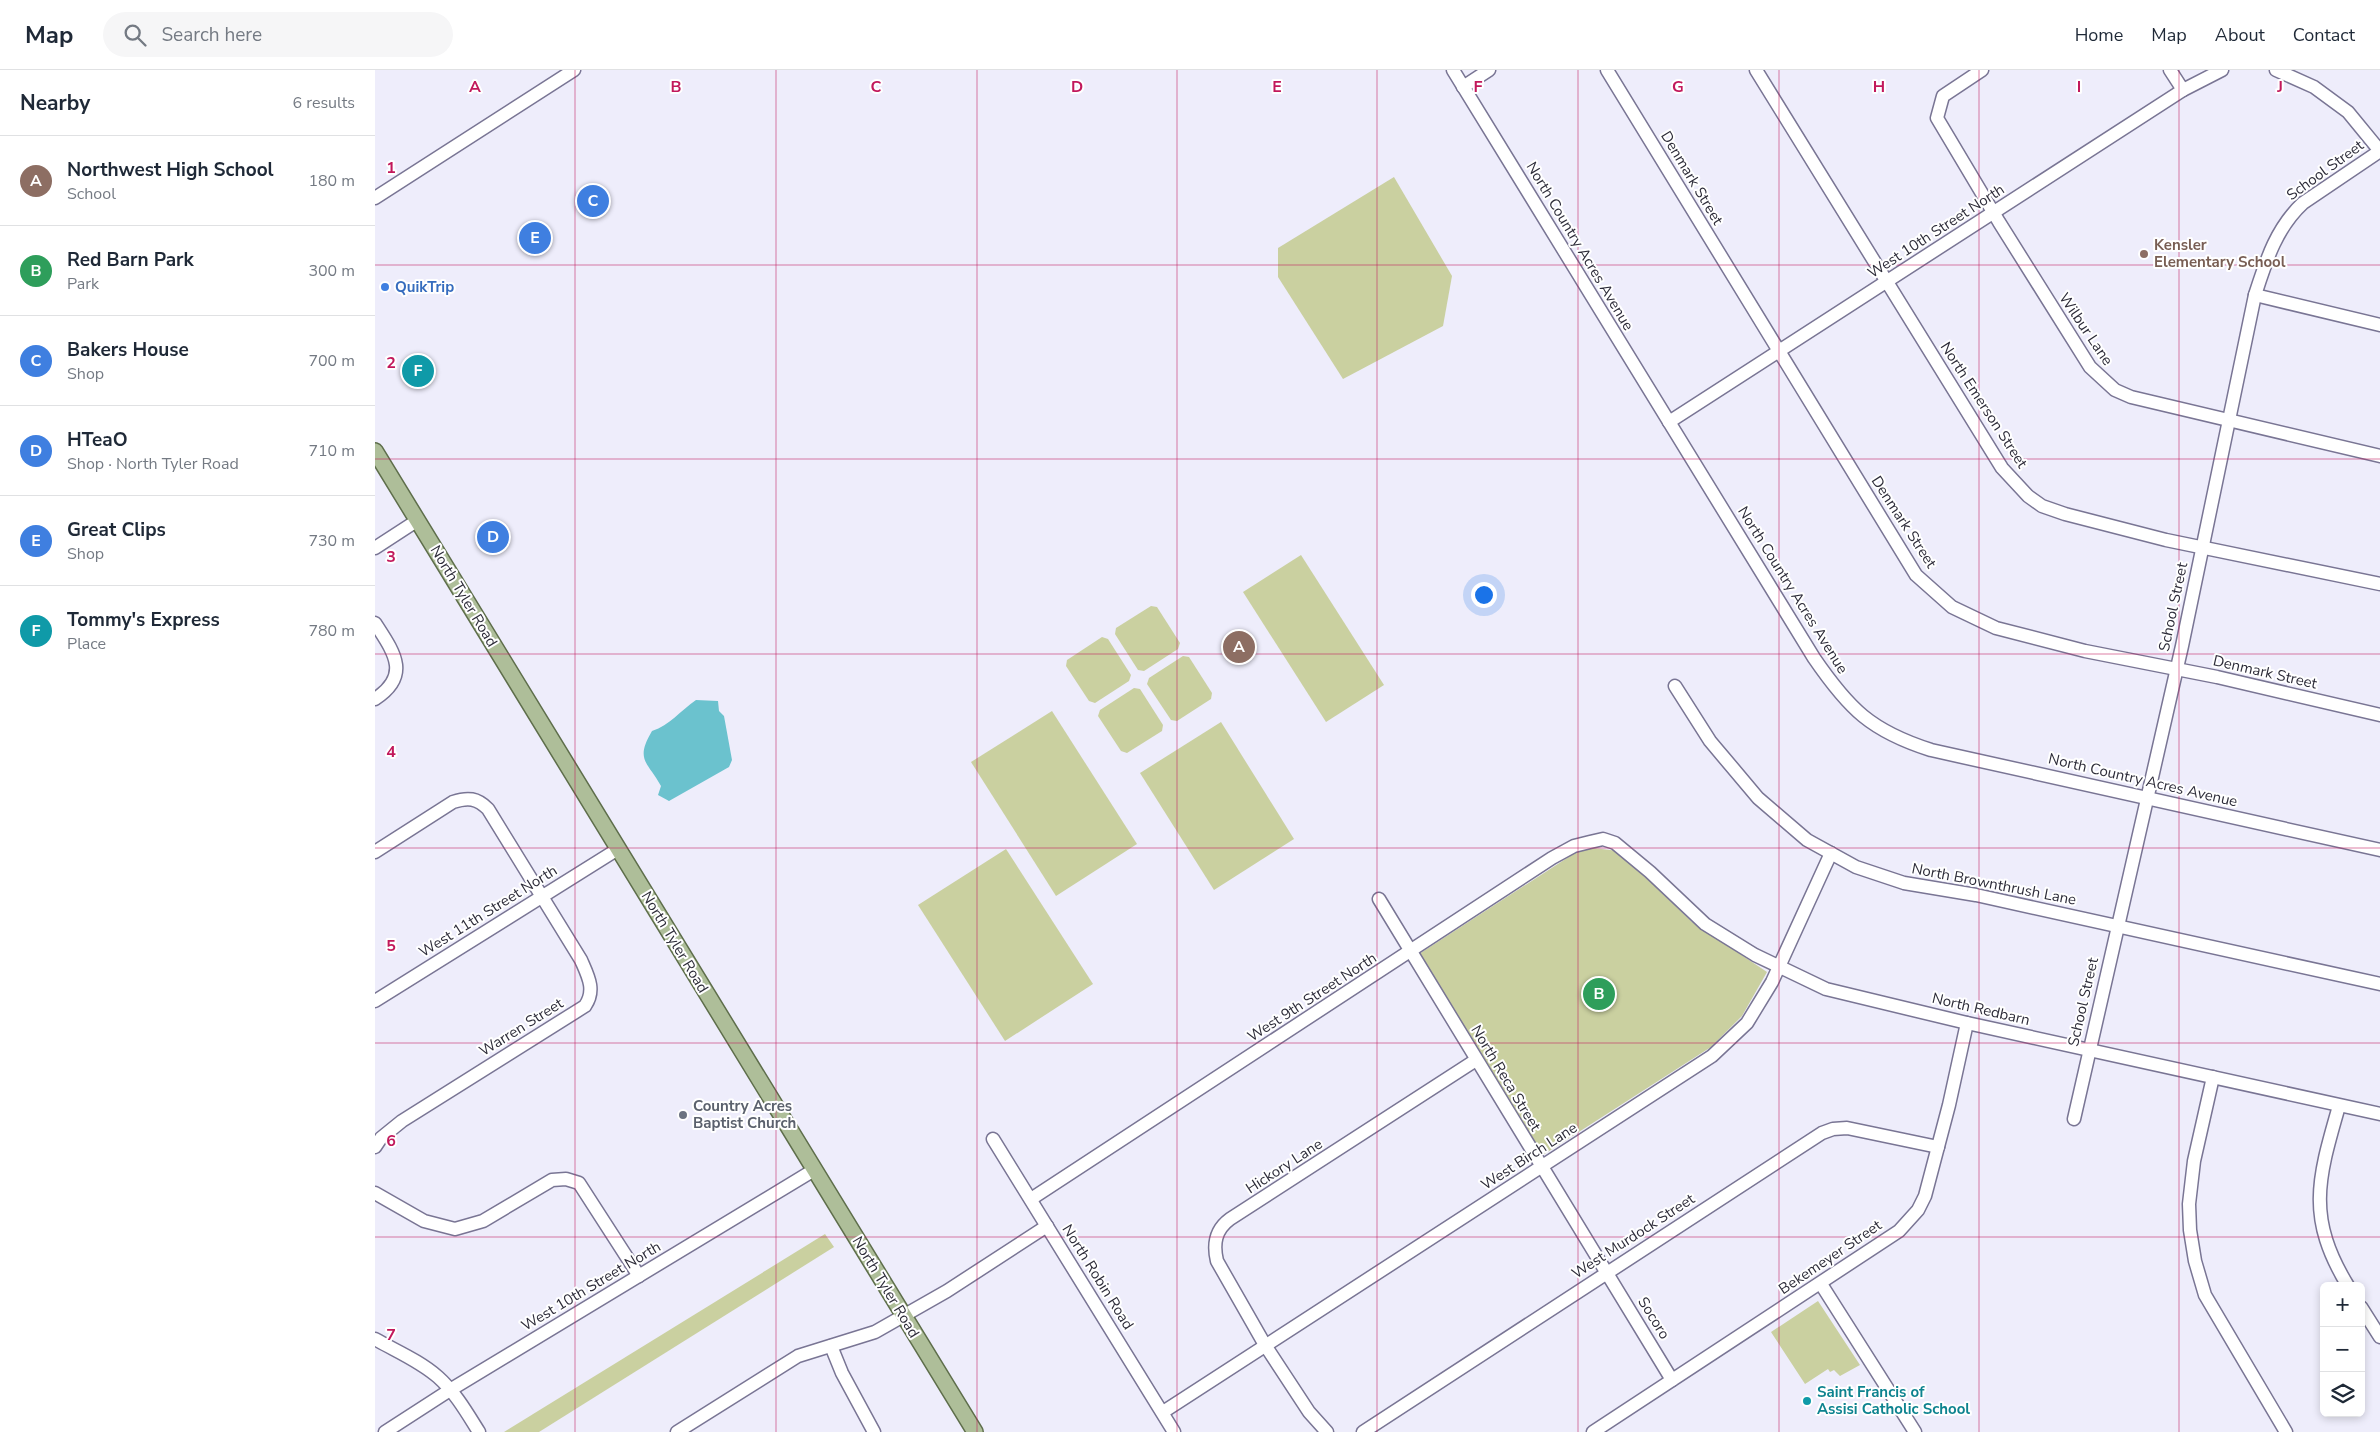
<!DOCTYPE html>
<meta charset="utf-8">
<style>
:root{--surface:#fff;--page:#f6f6f7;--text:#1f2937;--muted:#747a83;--line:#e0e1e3;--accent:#0052bb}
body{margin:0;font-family:"Nunito Sans",sans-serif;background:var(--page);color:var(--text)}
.controls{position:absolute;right:15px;bottom:15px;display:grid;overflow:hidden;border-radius:8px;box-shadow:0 2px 8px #0003}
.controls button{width:45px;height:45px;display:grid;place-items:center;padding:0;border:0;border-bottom:1px solid var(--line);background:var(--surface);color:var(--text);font:25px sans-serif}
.you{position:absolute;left:1108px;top:524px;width:18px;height:18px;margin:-12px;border:4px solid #fff;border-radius:50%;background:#1a73e8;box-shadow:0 0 0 8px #1a73e833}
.badge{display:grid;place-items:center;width:32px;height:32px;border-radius:50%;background:var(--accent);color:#fff;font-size:16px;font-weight:700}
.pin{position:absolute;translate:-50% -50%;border:2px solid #fff;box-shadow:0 1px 5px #0006}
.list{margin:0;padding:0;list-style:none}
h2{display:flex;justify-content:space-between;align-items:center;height:65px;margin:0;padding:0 20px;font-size:21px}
h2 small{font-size:16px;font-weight:400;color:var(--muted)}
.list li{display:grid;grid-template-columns:32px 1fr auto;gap:15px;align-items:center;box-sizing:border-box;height:90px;padding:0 20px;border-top:1px solid var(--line)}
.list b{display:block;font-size:19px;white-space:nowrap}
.list p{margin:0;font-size:16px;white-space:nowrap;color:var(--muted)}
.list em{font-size:16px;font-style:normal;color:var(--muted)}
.icon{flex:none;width:28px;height:28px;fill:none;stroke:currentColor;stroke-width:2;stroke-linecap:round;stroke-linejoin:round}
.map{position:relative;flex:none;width:2005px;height:1362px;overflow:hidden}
header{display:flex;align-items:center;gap:30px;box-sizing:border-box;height:70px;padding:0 25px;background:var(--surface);border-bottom:1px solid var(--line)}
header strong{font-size:24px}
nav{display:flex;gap:28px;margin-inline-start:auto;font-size:18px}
.search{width:350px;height:45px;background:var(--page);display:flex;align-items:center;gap:12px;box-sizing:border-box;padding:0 18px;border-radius:28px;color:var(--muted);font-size:19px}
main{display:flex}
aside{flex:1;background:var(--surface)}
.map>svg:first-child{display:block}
.green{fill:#cad0a0}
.water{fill:#6bc2ce}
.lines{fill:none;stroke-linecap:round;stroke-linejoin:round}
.minor-casing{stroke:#797594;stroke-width:15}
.major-casing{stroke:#5e6e4b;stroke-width:18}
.minor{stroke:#fff;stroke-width:12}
.major{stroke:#aebe99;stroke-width:15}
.grid{fill:none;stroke:#c2185b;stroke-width:1;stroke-opacity:0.55}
.education-dot{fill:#8d6e63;stroke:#fff;stroke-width:2}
.shop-dot{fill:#3f7fe0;stroke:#fff;stroke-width:2}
.worship-dot{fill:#6b7280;stroke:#fff;stroke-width:2}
.culture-dot{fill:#0f9aa8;stroke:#fff;stroke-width:2}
.labels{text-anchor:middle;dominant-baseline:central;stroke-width:4;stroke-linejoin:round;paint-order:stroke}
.street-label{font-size:15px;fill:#2d2c39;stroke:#fff}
.education-label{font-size:15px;font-weight:bold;fill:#785e54;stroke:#fff;text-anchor:start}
.shop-label{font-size:15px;font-weight:bold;fill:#366cbe;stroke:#fff;text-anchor:start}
.worship-label{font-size:15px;font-weight:bold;fill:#5b616d;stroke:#fff;text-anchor:start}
.culture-label{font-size:15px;font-weight:bold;fill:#0d838f;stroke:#fff;text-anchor:start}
.grid-label{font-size:16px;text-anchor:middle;font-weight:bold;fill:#c2185b;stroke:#fff;stroke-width:4;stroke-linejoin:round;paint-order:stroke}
</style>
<header>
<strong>Map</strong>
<div class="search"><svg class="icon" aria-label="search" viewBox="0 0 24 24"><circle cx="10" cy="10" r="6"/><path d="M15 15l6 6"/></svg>Search here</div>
<nav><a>Home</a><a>Map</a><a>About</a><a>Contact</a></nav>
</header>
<main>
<aside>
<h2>Nearby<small>6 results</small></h2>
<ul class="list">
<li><span class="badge" style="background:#8d6e63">A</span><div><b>Northwest High School</b><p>School</p></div><em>180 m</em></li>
<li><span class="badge" style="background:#2e9e5b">B</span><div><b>Red Barn Park</b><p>Park</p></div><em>300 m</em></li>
<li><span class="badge" style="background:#3f7fe0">C</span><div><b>Bakers House</b><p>Shop</p></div><em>700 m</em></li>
<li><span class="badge" style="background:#3f7fe0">D</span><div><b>HTeaO</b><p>Shop · North Tyler Road</p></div><em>710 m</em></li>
<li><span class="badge" style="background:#3f7fe0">E</span><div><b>Great Clips</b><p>Shop</p></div><em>730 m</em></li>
<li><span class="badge" style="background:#0f9aa8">F</span><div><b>Tommy's Express</b><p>Place</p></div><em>780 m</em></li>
</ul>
</aside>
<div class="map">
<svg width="2005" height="1362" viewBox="0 0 2005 1362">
<rect width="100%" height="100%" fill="#eeedfb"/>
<!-- green -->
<g class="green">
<path d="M1019,107L1077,206L1068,256L968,309L903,207V178Z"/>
<path d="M926,485L1009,615L951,652L868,522Z"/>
<path d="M776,536L782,537L805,573L803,579L769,601L763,600L740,564L741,558Z"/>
<path d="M727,567L733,569L756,605L754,611L720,633L714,631L691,596L692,590Z"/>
<path d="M808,586L814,587L837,623L836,629L802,651L796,650L772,614L774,608Z"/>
<path d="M759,618L765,619L788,655L787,661L752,683L746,681L723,646L725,640Z"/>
<path d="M677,641L762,774L681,826L596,692Z"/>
<path d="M846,652L919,769L839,820L765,703Z"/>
<path d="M1209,777L1244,781L1317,852L1392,902L1367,946L1336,977L1168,1085L1044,884Z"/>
<path d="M631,779L718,914L630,971L543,835Z"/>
<path d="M450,1164L459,1177L164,1362H129Z"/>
<path d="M1443,1231L1485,1295L1465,1306L1459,1300L1455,1302L1453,1299L1430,1314L1396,1262Z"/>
</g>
<!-- water -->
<path class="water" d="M321,630L343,631L344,641L349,646L357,690L354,697L294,731L283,725L286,716C272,691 260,690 277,661C295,655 305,641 321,630Z"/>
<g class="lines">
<!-- minor casing -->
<g class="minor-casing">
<g id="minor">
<path d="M1078,0L1439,588C1474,639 1496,661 1556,680L2005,780"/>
<path d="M1232,0L1541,505L1577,537L1621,558L1710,581L1842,607L2005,645"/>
<path d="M1381,0L1627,398L1653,426L1667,436L1690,444L1791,470L2005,514"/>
<path d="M1607,0L1568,26L1562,48L1624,152L1715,297L1740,320L1756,327L2005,386"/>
<path d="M1795,0L1808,20"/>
<path d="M1901,0L1939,17L1973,42L2005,81"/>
<path d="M1088,17L1114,0"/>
<path d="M0,128L199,0"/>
<path d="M1880,225L2005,255"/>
<path d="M1294,352L1808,20L1847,0"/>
<path d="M0,478L43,450"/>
<path d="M0,553C18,581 37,605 0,629"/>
<path d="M1300,616L1335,671L1383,728L1432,770L1481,797L1529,813L1601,825L2005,914"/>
<path d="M0,782L78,732C93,727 102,728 113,739L206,890C213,906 221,920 210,936L27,1051L6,1068L0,1077"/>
<path d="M1004,829L1297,1310"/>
<path d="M0,931L243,779"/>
<path d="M1838,1007L1819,1091L1814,1134L1815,1160L1820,1191L1830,1225L1911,1362"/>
<path d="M1964,1036C1943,1109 1931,1147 1973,1216"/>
<path d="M1699,1049L1807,576L1880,225C1891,191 1901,158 1928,133L2005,81"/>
<path d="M618,1069L799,1362"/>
<path d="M0,1123L49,1151L80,1159L108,1151L177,1110L191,1109L204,1113L264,1206"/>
<path d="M656,1129L1177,788L1199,776L1215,772L1228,769L1240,773L1275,802L1330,854L1380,885L1451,919L1592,953L2005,1044"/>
<path d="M1446,1214L1540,1362"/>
<path d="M1986,1237L2005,1267"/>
<path d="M0,1269C21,1281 45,1291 63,1307C80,1322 92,1343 104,1362"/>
<path d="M456,1276L467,1303L499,1362"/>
<path d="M788,1342L1337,986L1372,953L1397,912L1456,783"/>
<path d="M10,1362L75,1320L439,1100"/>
<path d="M302,1362L423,1286L500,1262L572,1221L672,1156"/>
<path d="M952,1362L934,1342L890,1275L842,1191C838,1174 840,1160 855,1149L1101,990"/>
<path d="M988,1362L1447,1063L1458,1059L1472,1058L1563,1077"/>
<path d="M1218,1362L1524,1161L1543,1140L1550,1126L1574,1035L1592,953"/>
</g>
</g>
<!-- major casing -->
<g class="major-casing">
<path id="major" d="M0,381L600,1362"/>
</g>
<!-- minor -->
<use href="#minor" class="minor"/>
<!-- major -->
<use href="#major" class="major"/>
</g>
<!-- grid -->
<path class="grid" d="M200,0V1362M401,0V1362M602,0V1362M802,0V1362M1002,0V1362M1203,0V1362M1404,0V1362M1604,0V1362M1804,0V1362M0,195H2005M0,389H2005M0,584H2005M0,778H2005M0,973H2005M0,1167H2005"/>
<!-- markers -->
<circle class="education-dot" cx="1769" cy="184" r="5"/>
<circle class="shop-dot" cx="10" cy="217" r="5"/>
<circle class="worship-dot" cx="308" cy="1045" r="5"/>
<circle class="culture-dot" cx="1432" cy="1331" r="5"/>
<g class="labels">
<!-- street labels -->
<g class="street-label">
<text transform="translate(1950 100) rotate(-36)">School Street</text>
<text transform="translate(1317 108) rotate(59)">Denmark Street</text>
<text transform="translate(1561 161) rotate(-33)">West 10th Street North</text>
<text transform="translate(1205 176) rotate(59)">North Country Acres Avenue</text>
<text transform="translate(1711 259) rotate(56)">Wilbur Lane</text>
<text transform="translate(1609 335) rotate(57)">North Emerson Street</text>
<text transform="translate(1529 452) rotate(57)">Denmark Street</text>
<text transform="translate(1418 520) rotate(58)">North Country Acres Avenue</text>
<text transform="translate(89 526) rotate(59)">North Tyler Road</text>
<text transform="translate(1798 537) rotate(-78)">School Street</text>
<text transform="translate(1890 602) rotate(13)">Denmark Street</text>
<text transform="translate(1768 710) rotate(13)">North Country Acres Avenue</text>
<text transform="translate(1619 814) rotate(11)">North Brownthrush Lane</text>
<text transform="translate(113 841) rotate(-32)">West 11th Street North</text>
<text transform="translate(300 872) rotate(59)">North Tyler Road</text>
<text transform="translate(937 927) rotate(-33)">West 9th Street North</text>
<text transform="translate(1708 932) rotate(-77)">School Street</text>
<text transform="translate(1606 939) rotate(13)">North Redbarn</text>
<text transform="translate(146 957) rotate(-32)">Warren Street</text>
<text transform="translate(1131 1008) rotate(59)">North Reca Street</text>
<text transform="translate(1154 1086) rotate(-33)">West Birch Lane</text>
<text transform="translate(909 1096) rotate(-33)">Hickory Lane</text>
<text transform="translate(1258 1166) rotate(-33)">West Murdock Street</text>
<text transform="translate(1455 1187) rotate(-34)">Bekemeyer Street</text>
<text transform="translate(723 1207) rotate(58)">North Robin Road</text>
<text transform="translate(216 1216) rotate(-31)">West 10th Street North</text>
<text transform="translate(511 1217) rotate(59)">North Tyler Road</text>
<text transform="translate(1279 1248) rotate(58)">Socoro</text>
</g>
<!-- education labels -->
<g class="education-label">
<text x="1779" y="175">Kensler<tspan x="1779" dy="17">Elementary School</tspan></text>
</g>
<!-- shop labels -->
<g class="shop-label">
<text x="20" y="217">QuikTrip</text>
</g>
<!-- worship labels -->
<g class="worship-label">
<text x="318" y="1036">Country Acres<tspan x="318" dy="17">Baptist Church</tspan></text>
</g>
<!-- culture labels -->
<g class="culture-label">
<text x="1442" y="1322">Saint Francis of<tspan x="1442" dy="17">Assisi Catholic School</tspan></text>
</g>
</g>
<g class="grid-label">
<text x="100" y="22">A</text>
<text x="301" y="22">B</text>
<text x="501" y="22">C</text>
<text x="702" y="22">D</text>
<text x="902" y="22">E</text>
<text x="1103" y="22">F</text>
<text x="1303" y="22">G</text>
<text x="1504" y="22">H</text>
<text x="1704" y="22">I</text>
<text x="1905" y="22">J</text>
<text x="16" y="103">1</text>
<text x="16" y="298">2</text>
<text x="16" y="492">3</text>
<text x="16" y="687">4</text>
<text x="16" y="881">5</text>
<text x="16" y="1076">6</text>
<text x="16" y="1270">7</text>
</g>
</svg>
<div class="controls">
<button>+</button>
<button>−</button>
<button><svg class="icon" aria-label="layers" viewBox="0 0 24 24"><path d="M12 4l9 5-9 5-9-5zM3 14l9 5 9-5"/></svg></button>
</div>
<div class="you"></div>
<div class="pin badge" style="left:864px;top:577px;background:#8d6e63">A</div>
<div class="pin badge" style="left:1224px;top:924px;background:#2e9e5b">B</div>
<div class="pin badge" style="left:218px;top:131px;background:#3f7fe0">C</div>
<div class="pin badge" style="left:118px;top:467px;background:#3f7fe0">D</div>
<div class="pin badge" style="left:160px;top:168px;background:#3f7fe0">E</div>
<div class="pin badge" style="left:43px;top:301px;background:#0f9aa8">F</div>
</div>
</main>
